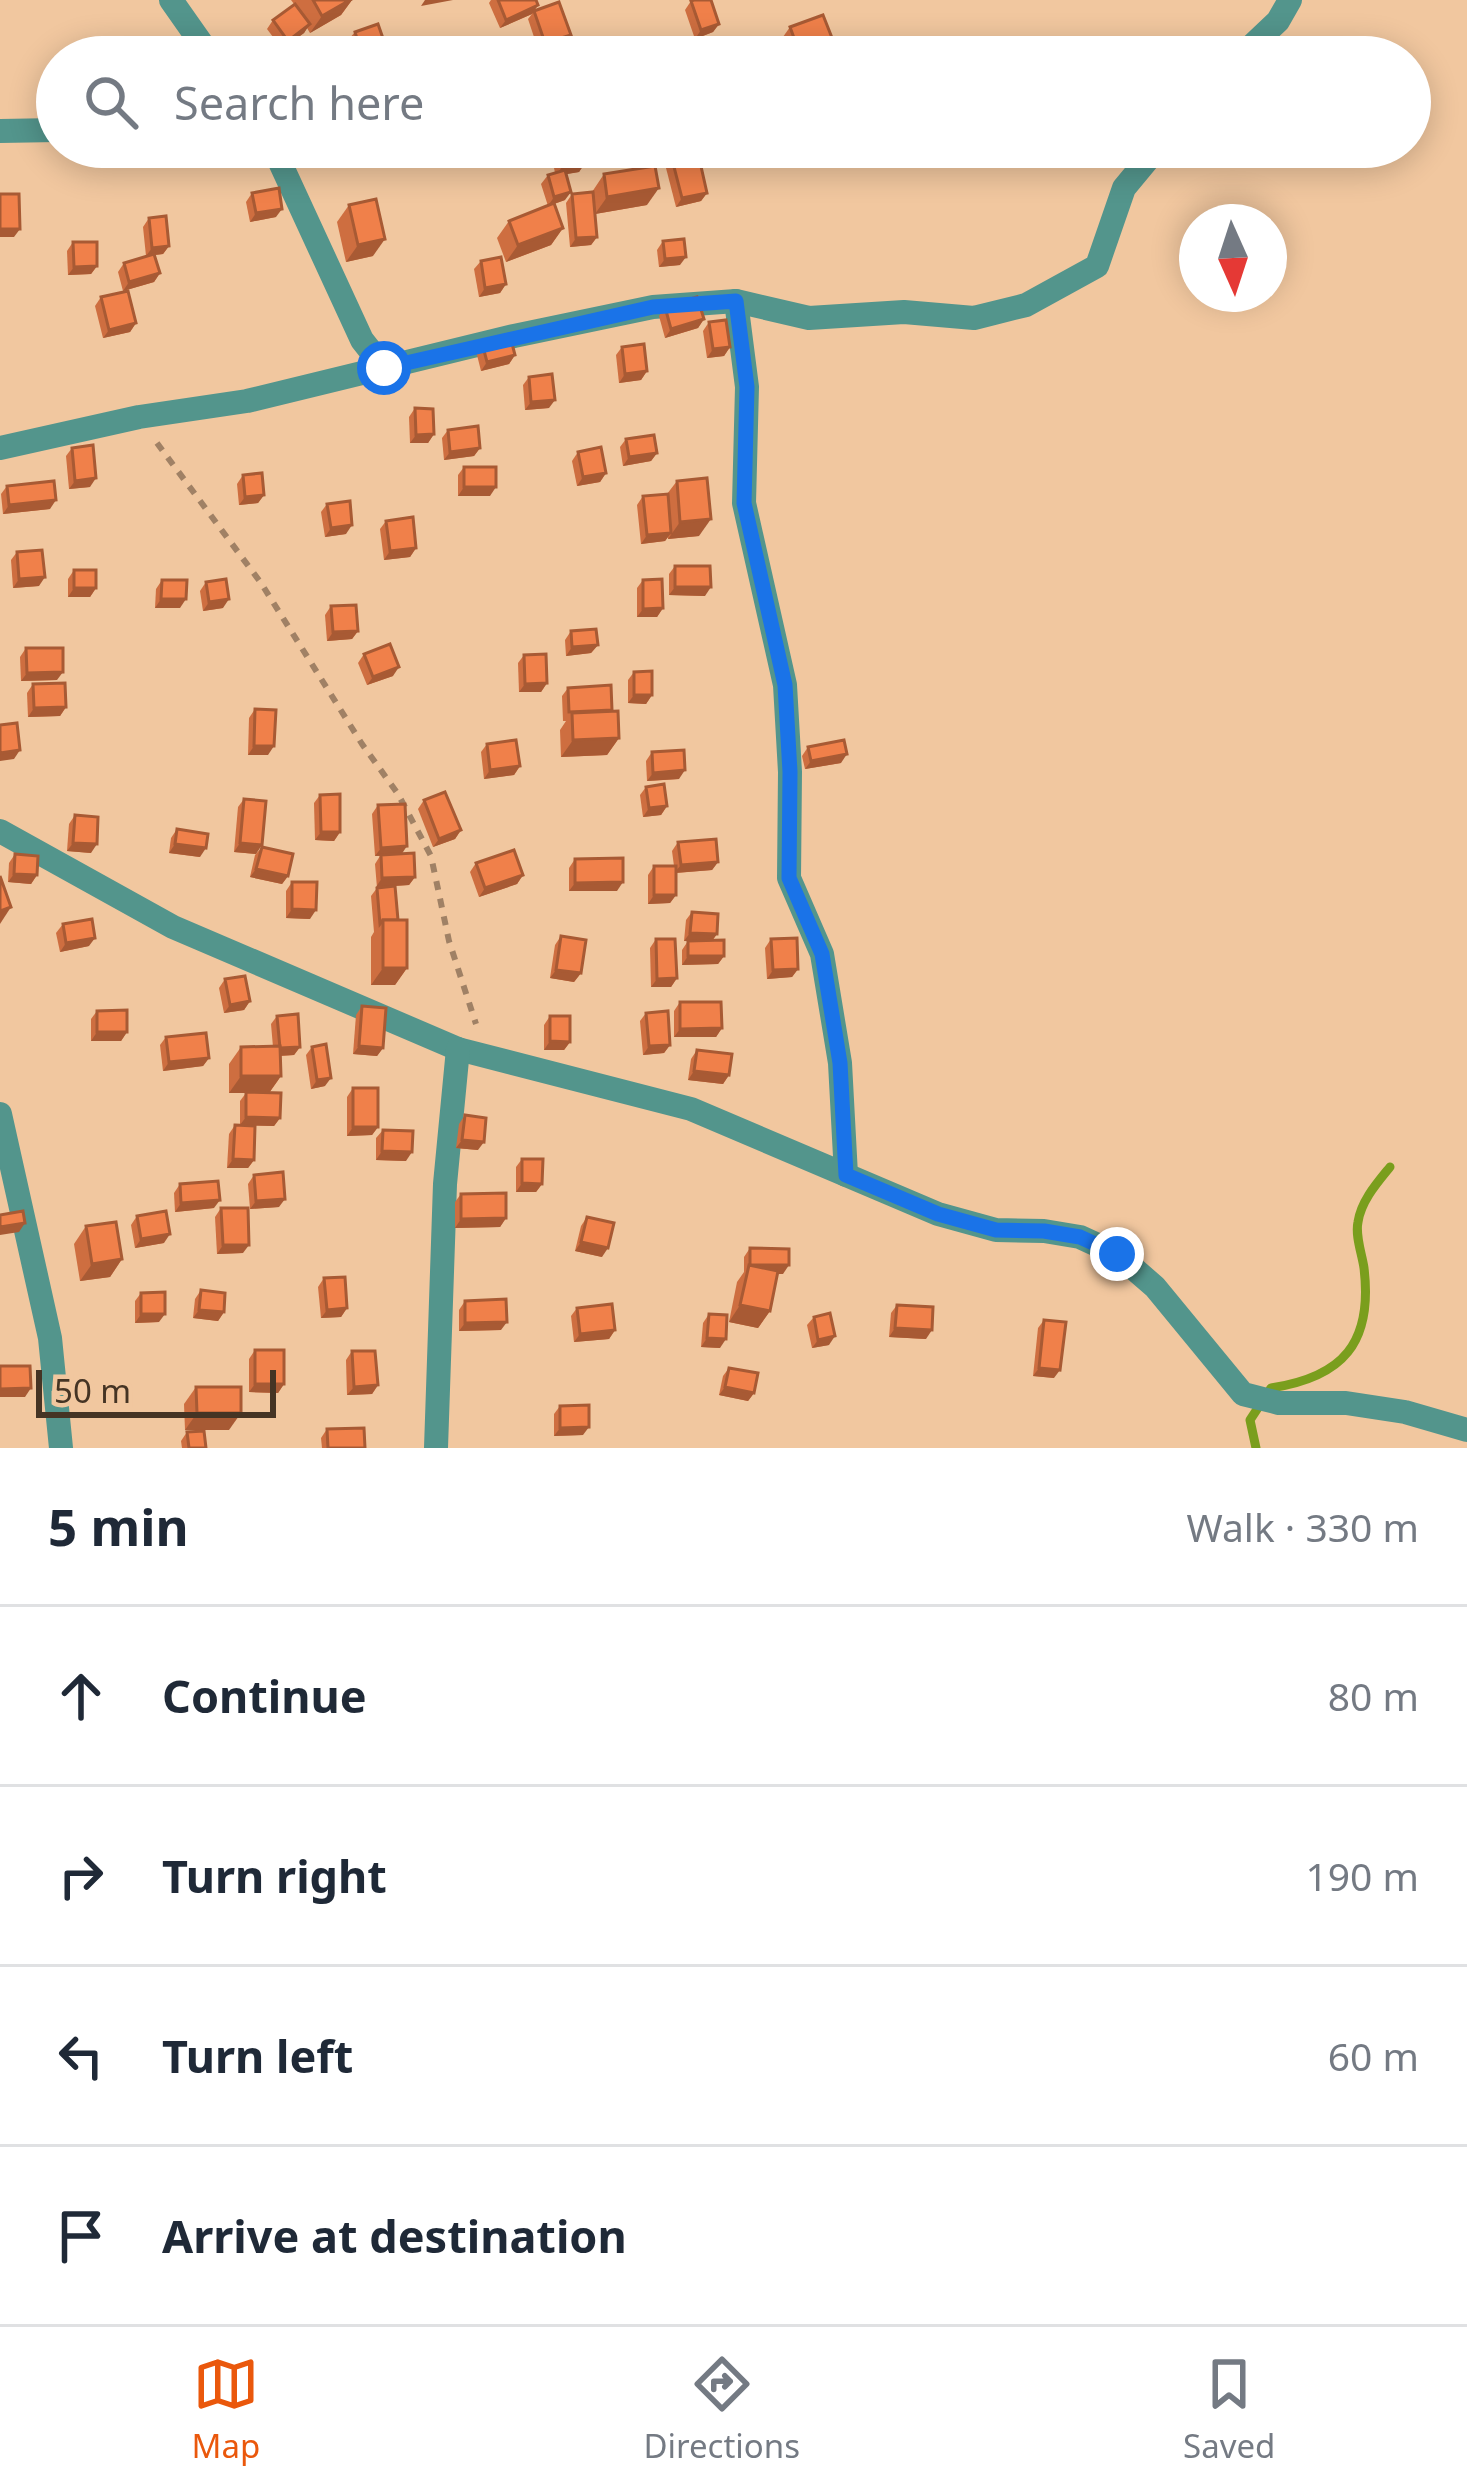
<!DOCTYPE html>
<meta charset="utf-8">
<style>
:root{--surface:#fff;--page:#f6f6f7;--text:#1f2937;--muted:#747a83;--line:#e0e1e3;--accent:#ea580c}
body{margin:0;font-family:"Noto Sans",sans-serif;background:var(--page);color:var(--text)}
.compass{position:absolute;left:1179px;top:204px;width:108px;height:108px;border-radius:50%;background:var(--surface);box-shadow:0 6px 30px #0003;rotate:177deg}
.scale{position:absolute;left:36px;bottom:30px;width:240px;box-sizing:border-box;padding-left:12px;border:6px solid #453424;border-top:0;font-size:33px;line-height:42px;white-space:nowrap;color:#453424;-webkit-text-stroke:9px #f1c79f;paint-order:stroke}
.stop{position:absolute;width:36px;height:36px;margin:-27px;border:9px solid #1a73e8;border-radius:50%;background:#fff}
.stop.end{background:#1a73e8;border-color:#fff;box-shadow:0 3px 12px #0008}
.list{margin:0;padding:0;list-style:none}
h2{display:flex;justify-content:space-between;align-items:center;height:156px;margin:0;padding:0 48px;font-size:51px}
h2 small{font-size:39px;font-weight:400;color:var(--muted)}
.list li{display:grid;grid-template-columns:78px 1fr auto;gap:36px;align-items:center;box-sizing:border-box;height:180px;padding:0 48px;border-top:3px solid var(--line)}
.list b{display:block;font-size:45px;white-space:nowrap}
.list em{font-size:39px;font-style:normal;color:var(--muted)}
.icon{flex:none;width:66px;height:66px;fill:none;stroke:currentColor;stroke-width:2;stroke-linecap:round;stroke-linejoin:round}
.map{position:relative;flex:none;width:1467px;height:1448px;overflow:hidden}
.search{position:absolute;background:var(--surface);box-shadow:0 6px 30px #0003;left:36px;right:36px;top:36px;height:132px;display:flex;align-items:center;gap:30px;box-sizing:border-box;padding:0 42px;border-radius:66px;color:var(--muted);font-size:45px}
.sheet{height:876px;background:var(--surface)}
nav{display:flex;justify-content:space-around;align-items:center;box-sizing:border-box;height:168px;border-top:3px solid var(--line);background:var(--surface);font-size:33px;color:var(--muted)}
nav a{display:grid;justify-items:center;gap:6px}
nav .on{color:var(--accent)}
.map>svg:first-child{display:block}
.lines{fill:none;stroke-linecap:round;stroke-linejoin:round}
.stream{stroke:#7a9e1d;stroke-width:9}
.path{stroke:#a08165;stroke-width:6;stroke-dasharray:9 9;stroke-linecap:butt}
.street{stroke:#53958c;stroke-width:24}
.wall{fill:#ce6e40}
.shaded-wall{fill:#a85a34}
.building{fill:#f0804a;stroke:#a85a34;stroke-width:3}
.route{stroke:#1a73e8;stroke-width:15}
</style>
<div class="map">
<svg width="1467" height="1448" viewBox="0 0 1467 1448">
<rect width="100%" height="100%" fill="#f1c79f"/>
<g class="lines">
<!-- stream -->
<path class="stream" d="M1256,1448L1250,1420L1271,1388C1343,1377 1373,1343 1364,1268C1362,1254 1355,1236 1358,1222C1361,1201 1377,1183 1390,1167"/>
<!-- path -->
<path class="path" d="M157,443L261,583L362,744L398,794L431,856L449,941L476,1024"/>
<!-- street -->
<g class="street">
<path d="M171,0L211,57"/>
<path d="M1240,57L1278,21L1290,0"/>
<path d="M0,131L57,130"/>
<path d="M273,147L362,340L384,368"/>
<path d="M736,301L747,387L744,503L785,685L790,772L789,878L822,954L840,1063L846,1175"/>
<path d="M0,448L139,417L247,401L514,336L653,307L736,301L809,318L904,312L974,318L1026,305L1097,266L1124,188L1158,147"/>
<path d="M0,831L173,927L458,1049L691,1109L938,1214L996,1230L1044,1231L1080,1237L1117,1254L1155,1287L1243,1394L1279,1403H1346L1405,1412L1467,1430"/>
<path d="M0,1114L50,1338L61,1448"/>
<path d="M436,1448L445,1184L458,1049"/>
</g>
</g>
<!-- wall -->
<g class="wall">
<path d="M291,0H352L341,15L310,33L307,28L304,33L282,49L267,29L273,20L294,4Z"/>
<path d="M491,0H536L538,5L534,11L565,43L539,52L528,19L532,14L500,28L489,3Z"/>
<path d="M691,1L719,24L713,32L695,39L685,10Z"/>
<path d="M790,27L838,53L835,57H783L778,44Z"/>
<path d="M355,32L386,47L380,55L374,57H354L348,40Z"/>
<path d="M359,147H390L363,157Z"/>
<path d="M550,147H581L585,163L579,172L566,174L565,200L554,204L563,228L551,245L506,262L497,238L509,221L548,206L541,184L548,175L555,173Z"/>
<path d="M672,159L707,193L701,201L676,207L666,168Z"/>
<path d="M604,174L647,205L595,214L597,237L591,245L570,247L566,203L572,194L592,192Z"/>
<path d="M252,193L276,217L250,222L246,202Z"/>
<path d="M349,205L373,256L346,262L337,222Z"/>
<path d="M149,218L169,246L163,254L155,255L160,273L154,282L123,291L118,272L124,263L146,256L143,227Z"/>
<path d="M663,241L680,265L659,267L657,250Z"/>
<path d="M73,242L97,266L91,274L68,275L67,251Z"/>
<path d="M481,261L506,284L500,293L479,297L474,269Z"/>
<path d="M101,297L136,323L130,332L103,338L95,306Z"/>
<path d="M665,307L704,319L698,328L665,338L659,316Z"/>
<path d="M709,322L730,347L724,356L707,358L703,331Z"/>
<path d="M482,343L515,355L509,364L481,371L476,351Z"/>
<path d="M622,347L647,371L641,380L619,383L616,355Z"/>
<path d="M529,377L549,408L525,410L523,385Z"/>
<path d="M415,408L434,434L428,443H410L409,417Z"/>
<path d="M448,430L480,448L474,456L444,460L442,438Z"/>
<path d="M626,439L657,453L651,461L623,466L620,447Z"/>
<path d="M72,448L90,487L69,489L66,456Z"/>
<path d="M578,452L606,473L600,482L577,486L572,461Z"/>
<path d="M464,467L490,496H458V475Z"/>
<path d="M243,475L264,495L258,503L239,505L237,484Z"/>
<path d="M677,481L699,536L668,539V537L665,541L641,544L637,505L643,496L667,494Z"/>
<path d="M7,486L50,509L3,514L1,494Z"/>
<path d="M327,504L346,534L325,537L321,512Z"/>
<path d="M386,521L416,548L410,557L384,560L380,529Z"/>
<path d="M17,552L39,586L13,588L11,560Z"/>
<path d="M675,566L705,596L669,595V574Z"/>
<path d="M74,570L96,588L90,597H68V579Z"/>
<path d="M162,580L180,608H155L156,589Z"/>
<path d="M643,580L663,608L657,617H637V588Z"/>
<path d="M206,582L223,608L203,611L200,591Z"/>
<path d="M331,606L358,631L352,639L327,641L325,615Z"/>
<path d="M571,631L598,645L591,653L566,656L565,640Z"/>
<path d="M26,648L57,680L21,681L20,657Z"/>
<path d="M364,654L393,676L367,685L358,663Z"/>
<path d="M524,655L547,683L541,692H519L518,663Z"/>
<path d="M634,672L652,695L646,704L628,703V680Z"/>
<path d="M33,684L66,707L60,716L28,717L27,693Z"/>
<path d="M568,688L612,710L619,738L607,755L561,757L560,730L566,721H563L562,696Z"/>
<path d="M255,709L268,755H248L249,718Z"/>
<path d="M487,744L520,766L514,775L484,779L481,752Z"/>
<path d="M808,747L841,763L805,769L802,756Z"/>
<path d="M652,752L679,779L647,781L646,761Z"/>
<path d="M646,787L667,806L661,815L643,817L640,795Z"/>
<path d="M320,795L340,832L334,841L315,840L314,803Z"/>
<path d="M244,799L256,854L234,852L238,807Z"/>
<path d="M424,800L461,830L455,839L433,847L418,809Z"/>
<path d="M378,805L402,854L415,877L409,885L395,886L398,920L407,968L395,985H371V937L374,932L371,896L377,888L375,864L380,856H375L372,814Z"/>
<path d="M75,815L91,853L67,851L69,824Z"/>
<path d="M177,829L200,857L169,853L171,838Z"/>
<path d="M678,842L718,862L712,870L676,873V895L670,903L648,904V875L654,866H674L672,851Z"/>
<path d="M262,847L288,876L282,884L250,877L255,855Z"/>
<path d="M15,854L37,875L31,884L8,882L9,863Z"/>
<path d="M575,859L617,891H569V868Z"/>
<path d="M476,863L523,875L517,884L479,897L470,872Z"/>
<path d="M292,882L310,919L286,918V891Z"/>
<path d="M692,912L717,934L712,941L724,956L718,964L682,965V950L688,941H684L686,920Z"/>
<path d="M63,924L89,946L60,952L56,933Z"/>
<path d="M561,936L581,973L574,982L550,978L555,945Z"/>
<path d="M656,939L677,978L671,987H651L650,948Z"/>
<path d="M771,939L798,969L792,977L767,979L765,948Z"/>
<path d="M225,979L250,1001L244,1010L224,1013L219,988Z"/>
<path d="M680,1002L722,1028L716,1037H674V1011Z"/>
<path d="M362,1006L383,1048L377,1056L353,1054L356,1015Z"/>
<path d="M97,1011L127,1032L121,1041H91V1019Z"/>
<path d="M646,1013L670,1045L664,1053L643,1055L640,1021Z"/>
<path d="M277,1016L300,1047L294,1055L281,1056V1076L269,1093L280,1118L274,1126L240,1125V1101L246,1093H229V1064L241,1047H273L271,1024Z"/>
<path d="M550,1016L570,1042L564,1050H544V1025Z"/>
<path d="M166,1037L209,1058L203,1066L163,1071L160,1045Z"/>
<path d="M312,1047L325,1086L311,1089L306,1055Z"/>
<path d="M697,1050L729,1075L723,1084L688,1080L691,1059Z"/>
<path d="M353,1088L378,1127L372,1135L347,1136V1097Z"/>
<path d="M465,1115L478,1150L456,1148L459,1124Z"/>
<path d="M235,1125L254,1160L248,1168H227L229,1134Z"/>
<path d="M383,1130L406,1161L376,1160V1138Z"/>
<path d="M522,1159L542,1184L536,1192H516V1167Z"/>
<path d="M254,1175L279,1207L250,1209L248,1184Z"/>
<path d="M180,1184L214,1208L175,1212L174,1193Z"/>
<path d="M461,1194L506,1218L500,1227L455,1228V1202Z"/>
<path d="M221,1208L243,1253L217,1254L215,1217Z"/>
<path d="M137,1216L164,1243L135,1248L131,1225Z"/>
<path d="M587,1217L602,1257L575,1251L581,1226Z"/>
<path d="M86,1226L122,1259L110,1277L80,1281L74,1244Z"/>
<path d="M750,1248L783,1274H777L770,1311L758,1328L729,1322L737,1282L744,1272V1257Z"/>
<path d="M324,1278L347,1308L341,1317L321,1318L318,1287Z"/>
<path d="M201,1290L224,1312L218,1321L193,1318L195,1299Z"/>
<path d="M141,1293L159,1322L135,1323V1301Z"/>
<path d="M465,1301L501,1330L459,1331V1310Z"/>
<path d="M897,1305L926,1339L889,1337L891,1313Z"/>
<path d="M577,1308L615,1330L609,1339L574,1342L571,1316Z"/>
<path d="M709,1314L720,1348L701,1347L703,1323Z"/>
<path d="M814,1317L829,1345L812,1348L807,1325Z"/>
<path d="M1044,1320L1054,1378L1033,1376L1038,1328Z"/>
<path d="M255,1350L284,1384L278,1393L249,1392V1359Z"/>
<path d="M352,1351L378,1385L372,1394L347,1395L346,1360Z"/>
<path d="M729,1368L754,1393L748,1401L719,1395L723,1376Z"/>
<path d="M196,1387L229,1430H185L184,1404Z"/>
<path d="M560,1406L583,1435L554,1436V1414Z"/>
<path d="M327,1429L365,1448H322L321,1438Z"/>
<path d="M187,1432L206,1448H182L181,1441Z"/>
</g>
<!-- shaded-wall -->
<g class="shaded-wall">
<path d="M350,0H352L341,15L310,33L322,16Z"/>
<path d="M425,0H453L421,6Z"/>
<path d="M538,5L532,14L500,28L506,20Z"/>
<path d="M310,24L304,33L282,49L288,41Z"/>
<path d="M719,24L713,32L695,39L701,30Z"/>
<path d="M571,35L565,43L539,52L545,43Z"/>
<path d="M386,47L380,55L360,57L362,55Z"/>
<path d="M373,147H390L363,157L369,148Z"/>
<path d="M585,163L579,172L556,176L562,167Z"/>
<path d="M659,188L647,205L595,214L607,197Z"/>
<path d="M571,192L565,200L548,206L554,197Z"/>
<path d="M707,193L701,201L676,207L682,198Z"/>
<path d="M282,209L276,217L250,222L256,213Z"/>
<path d="M563,228L551,245L506,262L518,245Z"/>
<path d="M0,229H20L14,237H0Z"/>
<path d="M597,237L591,245L570,247L576,238Z"/>
<path d="M385,239L373,256L346,262L358,245Z"/>
<path d="M169,246L163,254L146,256L152,248Z"/>
<path d="M686,257L680,265L659,267L665,259Z"/>
<path d="M97,266L91,274L68,275L74,267Z"/>
<path d="M160,273L154,282L123,291L129,282Z"/>
<path d="M506,284L500,293L479,297L485,288Z"/>
<path d="M704,319L698,328L665,338L671,329Z"/>
<path d="M136,323L130,332L103,338L109,330Z"/>
<path d="M730,347L724,356L707,358L713,349Z"/>
<path d="M515,355L509,364L481,371L487,362Z"/>
<path d="M647,371L641,380L619,383L625,374Z"/>
<path d="M555,400L549,408L525,410L531,402Z"/>
<path d="M434,434L428,443H410L416,435Z"/>
<path d="M480,448L474,456L444,460L450,452Z"/>
<path d="M657,453L651,461L623,466L629,457Z"/>
<path d="M606,473L600,482L577,486L583,477Z"/>
<path d="M96,478L90,487L69,489L75,481Z"/>
<path d="M464,487H496L490,496H458Z"/>
<path d="M264,495L258,503L239,505L245,497Z"/>
<path d="M56,500L50,509L3,514L9,505Z"/>
<path d="M711,519L699,536L668,539L680,522Z"/>
<path d="M352,525L346,534L325,537L331,528Z"/>
<path d="M671,533L665,541L641,544L647,535Z"/>
<path d="M416,548L410,557L384,560L390,551Z"/>
<path d="M45,577L39,586L13,588L19,579Z"/>
<path d="M675,587H711L705,596L669,595Z"/>
<path d="M74,588H96L90,597H68Z"/>
<path d="M161,599H186L180,608H155Z"/>
<path d="M229,599L223,608L203,611L209,602Z"/>
<path d="M663,608L657,617H637L643,609Z"/>
<path d="M358,631L352,639L327,641L333,632Z"/>
<path d="M598,645L591,653L566,656L572,647Z"/>
<path d="M399,667L393,676L367,685L373,677Z"/>
<path d="M63,672L57,680L21,681L27,673Z"/>
<path d="M547,683L541,692H519L525,684Z"/>
<path d="M634,695H652L646,704L628,703Z"/>
<path d="M66,707L60,716L28,717L34,708Z"/>
<path d="M619,738L607,755L561,757L573,740Z"/>
<path d="M254,746H274L268,755H248Z"/>
<path d="M20,750L14,759L0,761V753Z"/>
<path d="M847,754L841,763L805,769L811,761Z"/>
<path d="M520,766L514,775L484,779L490,770Z"/>
<path d="M685,770L679,779L647,781L653,773Z"/>
<path d="M667,806L661,815L643,817L649,808Z"/>
<path d="M461,830L455,839L433,847L439,839Z"/>
<path d="M321,832H340L334,841L315,840Z"/>
<path d="M73,843L97,844L91,853L67,851Z"/>
<path d="M240,843L262,845L256,854L234,852Z"/>
<path d="M175,844L206,848L200,857L169,853Z"/>
<path d="M407,846L401,855L375,856L381,848Z"/>
<path d="M718,862L712,870L674,873L681,865Z"/>
<path d="M256,869L288,876L282,884L250,877Z"/>
<path d="M14,874L37,875L31,884L8,882Z"/>
<path d="M523,875L517,884L479,897L485,888Z"/>
<path d="M415,877L409,885L376,887L382,878Z"/>
<path d="M623,882L617,891H569L575,883Z"/>
<path d="M654,895H676L670,903L648,904Z"/>
<path d="M11,907L0,924V911Z"/>
<path d="M292,909L316,910L310,919L286,918Z"/>
<path d="M690,933L717,934L711,942L684,941Z"/>
<path d="M95,938L89,946L60,952L66,943Z"/>
<path d="M688,956H724L718,964L682,965Z"/>
<path d="M383,968H407L395,985H371Z"/>
<path d="M798,969L792,977L767,979L773,970Z"/>
<path d="M556,970L581,973L574,982L550,978Z"/>
<path d="M677,978L671,987H651L657,979Z"/>
<path d="M250,1001L244,1010L224,1013L230,1005Z"/>
<path d="M722,1028L716,1037H674L680,1029Z"/>
<path d="M97,1032H127L121,1041H91Z"/>
<path d="M550,1041L570,1042L564,1050H544Z"/>
<path d="M670,1045L664,1053L643,1055L649,1046Z"/>
<path d="M359,1046L383,1048L377,1056L353,1054Z"/>
<path d="M300,1047L294,1055L274,1056L280,1048Z"/>
<path d="M209,1058L203,1066L163,1071L169,1062Z"/>
<path d="M694,1071L729,1075L723,1084L688,1080Z"/>
<path d="M241,1076H281L269,1093H229Z"/>
<path d="M331,1078L325,1086L311,1089L317,1080Z"/>
<path d="M246,1117L280,1118L274,1126L240,1125Z"/>
<path d="M353,1127H378L372,1135L347,1136Z"/>
<path d="M462,1140L484,1142L478,1150L456,1148Z"/>
<path d="M382,1151L412,1152L406,1161L376,1160Z"/>
<path d="M233,1159L254,1160L248,1168H227Z"/>
<path d="M522,1183L542,1184L536,1192H516Z"/>
<path d="M285,1199L279,1207L250,1209L256,1201Z"/>
<path d="M220,1200L214,1208L175,1212L181,1203Z"/>
<path d="M506,1218L500,1227L455,1228L461,1219Z"/>
<path d="M25,1223L19,1232L0,1235V1227Z"/>
<path d="M170,1234L164,1243L135,1248L141,1239Z"/>
<path d="M581,1242L608,1248L602,1257L575,1251Z"/>
<path d="M223,1245H249L243,1253L217,1254Z"/>
<path d="M122,1259L110,1277L80,1281L92,1264Z"/>
<path d="M750,1265H789L783,1274H747Z"/>
<path d="M740,1305L770,1311L758,1328L729,1322Z"/>
<path d="M347,1308L341,1317L321,1318L327,1310Z"/>
<path d="M199,1310L224,1312L218,1321L193,1318Z"/>
<path d="M141,1314H165L159,1322L135,1323Z"/>
<path d="M507,1322L501,1330L459,1331L465,1323Z"/>
<path d="M895,1328L932,1330L926,1339L889,1337Z"/>
<path d="M615,1330L609,1339L574,1342L580,1334Z"/>
<path d="M835,1336L829,1345L812,1348L818,1340Z"/>
<path d="M707,1338L726,1339L720,1348L701,1347Z"/>
<path d="M1039,1368L1060,1370L1054,1378L1033,1376Z"/>
<path d="M255,1384H284L278,1393L249,1392Z"/>
<path d="M378,1385L372,1394L347,1395L354,1387Z"/>
<path d="M725,1387L754,1393L748,1401L719,1395Z"/>
<path d="M31,1388L25,1397H0V1389Z"/>
<path d="M197,1413H241L229,1430H185Z"/>
<path d="M589,1427L583,1435L554,1436L560,1428Z"/>
</g>
<!-- building -->
<g class="building">
<path d="M313,0H350L322,16Z"/>
<path d="M498,0H536L538,5L506,20Z"/>
<path d="M694,0H711L719,24L701,30L691,1Z"/>
<path d="M559,2L571,35L545,43L534,11Z"/>
<path d="M295,4L310,24L288,41L273,20Z"/>
<path d="M823,15L838,53L826,57H801L790,27Z"/>
<path d="M378,24L386,47L362,55L355,32Z"/>
<path d="M729,43L732,56L700,57L698,51Z"/>
<path d="M558,147H581L585,163L562,167Z"/>
<path d="M698,153L707,193L682,198L672,159Z"/>
<path d="M655,166L659,188L607,197L604,174Z"/>
<path d="M565,170L571,192L554,197L548,175Z"/>
<path d="M279,188L282,209L256,213L252,193Z"/>
<path d="M593,192L597,237L576,238L572,194Z"/>
<path d="M0,194H19L20,229H0Z"/>
<path d="M376,199L385,239L358,245L349,205Z"/>
<path d="M554,203L563,228L518,245L509,221Z"/>
<path d="M166,216L169,246L152,248L149,218Z"/>
<path d="M684,239L686,257L665,259L663,241Z"/>
<path d="M73,242H97V266L74,267Z"/>
<path d="M154,254L160,273L129,282L124,263Z"/>
<path d="M501,257L506,284L485,288L481,261Z"/>
<path d="M128,291L136,323L109,330L101,297Z"/>
<path d="M697,297L704,319L671,329L665,307Z"/>
<path d="M726,320L730,347L713,349L709,322Z"/>
<path d="M510,336L515,355L487,362L482,343Z"/>
<path d="M644,344L647,371L625,374L622,347Z"/>
<path d="M552,374L555,400L531,402L529,377Z"/>
<path d="M415,408L433,409L434,434L416,435Z"/>
<path d="M478,426L480,448L450,452L448,430Z"/>
<path d="M654,435L657,453L629,457L626,439Z"/>
<path d="M93,445L96,478L75,481L72,448Z"/>
<path d="M601,447L606,473L583,477L578,452Z"/>
<rect x="464" y="467" width="32" height="20"/>
<path d="M262,473L264,495L245,497L243,475Z"/>
<path d="M707,478L711,519L680,522L677,481Z"/>
<path d="M54,481L56,500L9,505L7,486Z"/>
<path d="M668,494L671,533L647,535L643,496Z"/>
<path d="M350,501L352,525L331,528L327,504Z"/>
<path d="M413,517L416,548L390,551L386,521Z"/>
<path d="M42,550L45,577L19,579L17,552Z"/>
<path d="M675,566H710L711,587H675Z"/>
<rect x="74" y="570" width="22" height="18"/>
<path d="M226,579L229,599L209,602L206,582Z"/>
<path d="M662,579L663,608L643,609V580Z"/>
<path d="M162,580H187L186,599H161Z"/>
<path d="M356,605L358,631L333,632L331,606Z"/>
<path d="M596,629L598,645L572,647L571,631Z"/>
<path d="M390,644L399,667L373,677L364,654Z"/>
<path d="M26,648H63V672L27,673Z"/>
<path d="M546,654L547,683L525,684L524,655Z"/>
<path d="M652,671V695H634V672Z"/>
<path d="M65,683L66,707L34,708L33,684Z"/>
<path d="M611,685L612,710L569,712L568,688Z"/>
<path d="M255,709L276,710L274,746H254Z"/>
<path d="M618,711L619,738L573,740L572,713Z"/>
<path d="M17,723L20,750L0,753V725Z"/>
<path d="M516,740L520,766L490,770L487,744Z"/>
<path d="M844,740L847,754L811,761L808,747Z"/>
<path d="M684,750L685,770L653,773L652,752Z"/>
<path d="M664,784L667,806L649,808L646,787Z"/>
<path d="M445,792L461,830L439,839L424,800Z"/>
<path d="M340,794V832H321L320,795Z"/>
<path d="M244,799L266,801L262,845L240,843Z"/>
<path d="M405,804L407,846L381,848L378,805Z"/>
<path d="M75,815L98,817L97,844L73,843Z"/>
<path d="M177,829L208,834L206,848L175,844Z"/>
<path d="M716,839L718,862L681,865L678,842Z"/>
<path d="M262,847L293,854L288,876L256,869Z"/>
<path d="M514,850L523,875L485,888L476,863Z"/>
<path d="M414,853L415,877L382,878L381,855Z"/>
<path d="M15,854L38,856L37,875L14,874Z"/>
<path d="M623,858V882L575,883V859Z"/>
<rect x="654" y="866" width="22" height="29"/>
<path d="M0,876L11,907L0,911Z"/>
<path d="M292,882H317L316,910L292,909Z"/>
<path d="M395,886L398,920H383L380,924L377,888Z"/>
<path d="M692,912L718,914L717,934L690,933Z"/>
<path d="M92,919L95,938L66,943L63,924Z"/>
<rect x="383" y="920" width="24" height="48"/>
<path d="M561,936L586,940L581,973L556,970Z"/>
<path d="M797,938L798,969L773,970L771,939Z"/>
<path d="M656,939H675L677,978L657,979Z"/>
<path d="M724,940V956H688V941Z"/>
<path d="M245,976L250,1001L230,1005L225,979Z"/>
<path d="M680,1002H721L722,1028L680,1029Z"/>
<path d="M362,1006L386,1008L383,1048L359,1046Z"/>
<path d="M127,1010V1032H97V1011Z"/>
<path d="M668,1011L670,1045L649,1046L646,1013Z"/>
<path d="M298,1014L300,1047L280,1048L277,1016Z"/>
<path d="M550,1016H570V1042L550,1041Z"/>
<path d="M206,1033L209,1058L169,1062L166,1037Z"/>
<path d="M326,1044L331,1078L317,1080L312,1047Z"/>
<path d="M280,1046L281,1076H241V1047Z"/>
<path d="M697,1050L732,1054L729,1075L694,1071Z"/>
<rect x="353" y="1088" width="25" height="39"/>
<path d="M246,1092L281,1093L280,1118L246,1117Z"/>
<path d="M465,1115L486,1118L484,1142L462,1140Z"/>
<path d="M235,1125L255,1126L254,1160L233,1159Z"/>
<path d="M383,1130L413,1131L412,1152L382,1151Z"/>
<path d="M522,1159H543L542,1184L522,1183Z"/>
<path d="M283,1172L285,1199L256,1201L254,1175Z"/>
<path d="M218,1181L220,1200L181,1203L180,1184Z"/>
<path d="M506,1193V1218L461,1219V1194Z"/>
<path d="M221,1208H248L249,1245H223Z"/>
<path d="M23,1211L25,1223L0,1227V1215Z"/>
<path d="M166,1211L170,1234L141,1239L137,1216Z"/>
<path d="M587,1217L614,1223L608,1248L581,1242Z"/>
<path d="M116,1222L122,1259L92,1264L86,1226Z"/>
<path d="M750,1248L789,1249V1265H750Z"/>
<path d="M749,1265L778,1271L770,1311L740,1305Z"/>
<path d="M345,1277L347,1308L327,1310L324,1278Z"/>
<path d="M201,1290L225,1293L224,1312L199,1310Z"/>
<path d="M165,1292V1314H141V1293Z"/>
<path d="M506,1299L507,1322L465,1323V1301Z"/>
<path d="M612,1304L615,1330L580,1334L577,1308Z"/>
<path d="M897,1305L933,1307L932,1330L895,1328Z"/>
<path d="M830,1313L835,1336L818,1340L814,1317Z"/>
<path d="M709,1314L727,1315L726,1339L707,1338Z"/>
<path d="M1044,1320L1066,1322L1060,1370L1039,1368Z"/>
<rect x="255" y="1350" width="29" height="34"/>
<path d="M352,1351H375L378,1385L354,1387Z"/>
<path d="M0,1366H30L31,1388L0,1389Z"/>
<path d="M729,1368L758,1373L754,1393L725,1387Z"/>
<path d="M196,1387H241V1413H197Z"/>
<path d="M589,1405V1427L560,1428V1406Z"/>
<path d="M364,1428L365,1448H328L327,1429Z"/>
<path d="M204,1431L206,1448H189L187,1432Z"/>
</g>
<g class="lines">
<!-- route -->
<path class="route" d="M384,368L653,307L736,301L747,387L744,503L785,685L790,772L789,878L822,954L840,1063L846,1175L938,1214L996,1230L1044,1231L1080,1237L1117,1254"/>
</g>
</svg>
<svg class="compass" viewBox="-18 -18 36 36"><path d="M0-13l5 13h-10z" fill="#e53935"/><path d="M0 13l5-13h-10z" fill="#747a83"/></svg>
<div class="scale">50 m</div>
<div class="stop" style="left:384px;top:368px"></div>
<div class="stop end" style="left:1117px;top:1254px"></div>
<div class="search"><svg class="icon" aria-label="search" viewBox="0 0 24 24"><circle cx="10" cy="10" r="6"/><path d="M15 15l6 6"/></svg>Search here</div>
</div>
<section class="sheet">
<h2>5 min<small>Walk · 330 m</small></h2>
<ul class="list">
<li><svg class="icon" aria-label="ahead" viewBox="0 0 24 24"><path d="M12 20V5M6 11l6-6 6 6"/></svg><div><b>Continue</b></div><em>80 m</em></li>
<li><svg class="icon" aria-label="right" viewBox="0 0 24 24"><path d="M7 20v-9h11M14 6l5 5-5 5"/></svg><div><b>Turn right</b></div><em>190 m</em></li>
<li><svg class="icon" aria-label="left" viewBox="0 0 24 24"><path d="M17 20v-9H6M10 6l-5 5 5 5"/></svg><div><b>Turn left</b></div><em>60 m</em></li>
<li><svg class="icon" aria-label="arrive" viewBox="0 0 24 24"><path d="M6 21V4h12l-3 4 3 4H6"/></svg><div><b>Arrive at destination</b></div></li>
</ul>
</section>
<nav>
<a class="on"><svg class="icon" aria-label="map" viewBox="0 0 24 24"><path d="M3 6l6-2 6 2 6-2v14l-6 2-6-2-6 2zM9 4v14M15 6v14"/></svg>Map</a>
<a><svg class="icon" aria-label="directions" viewBox="0 0 24 24"><path d="M12 3l9 9-9 9-9-9zM9 14v-3h6M13 9l2 2-2 2"/></svg>Directions</a>
<a><svg class="icon" aria-label="saved" viewBox="0 0 24 24"><path d="M7 4h10v16l-5-4-5 4z"/></svg>Saved</a>
</nav>
